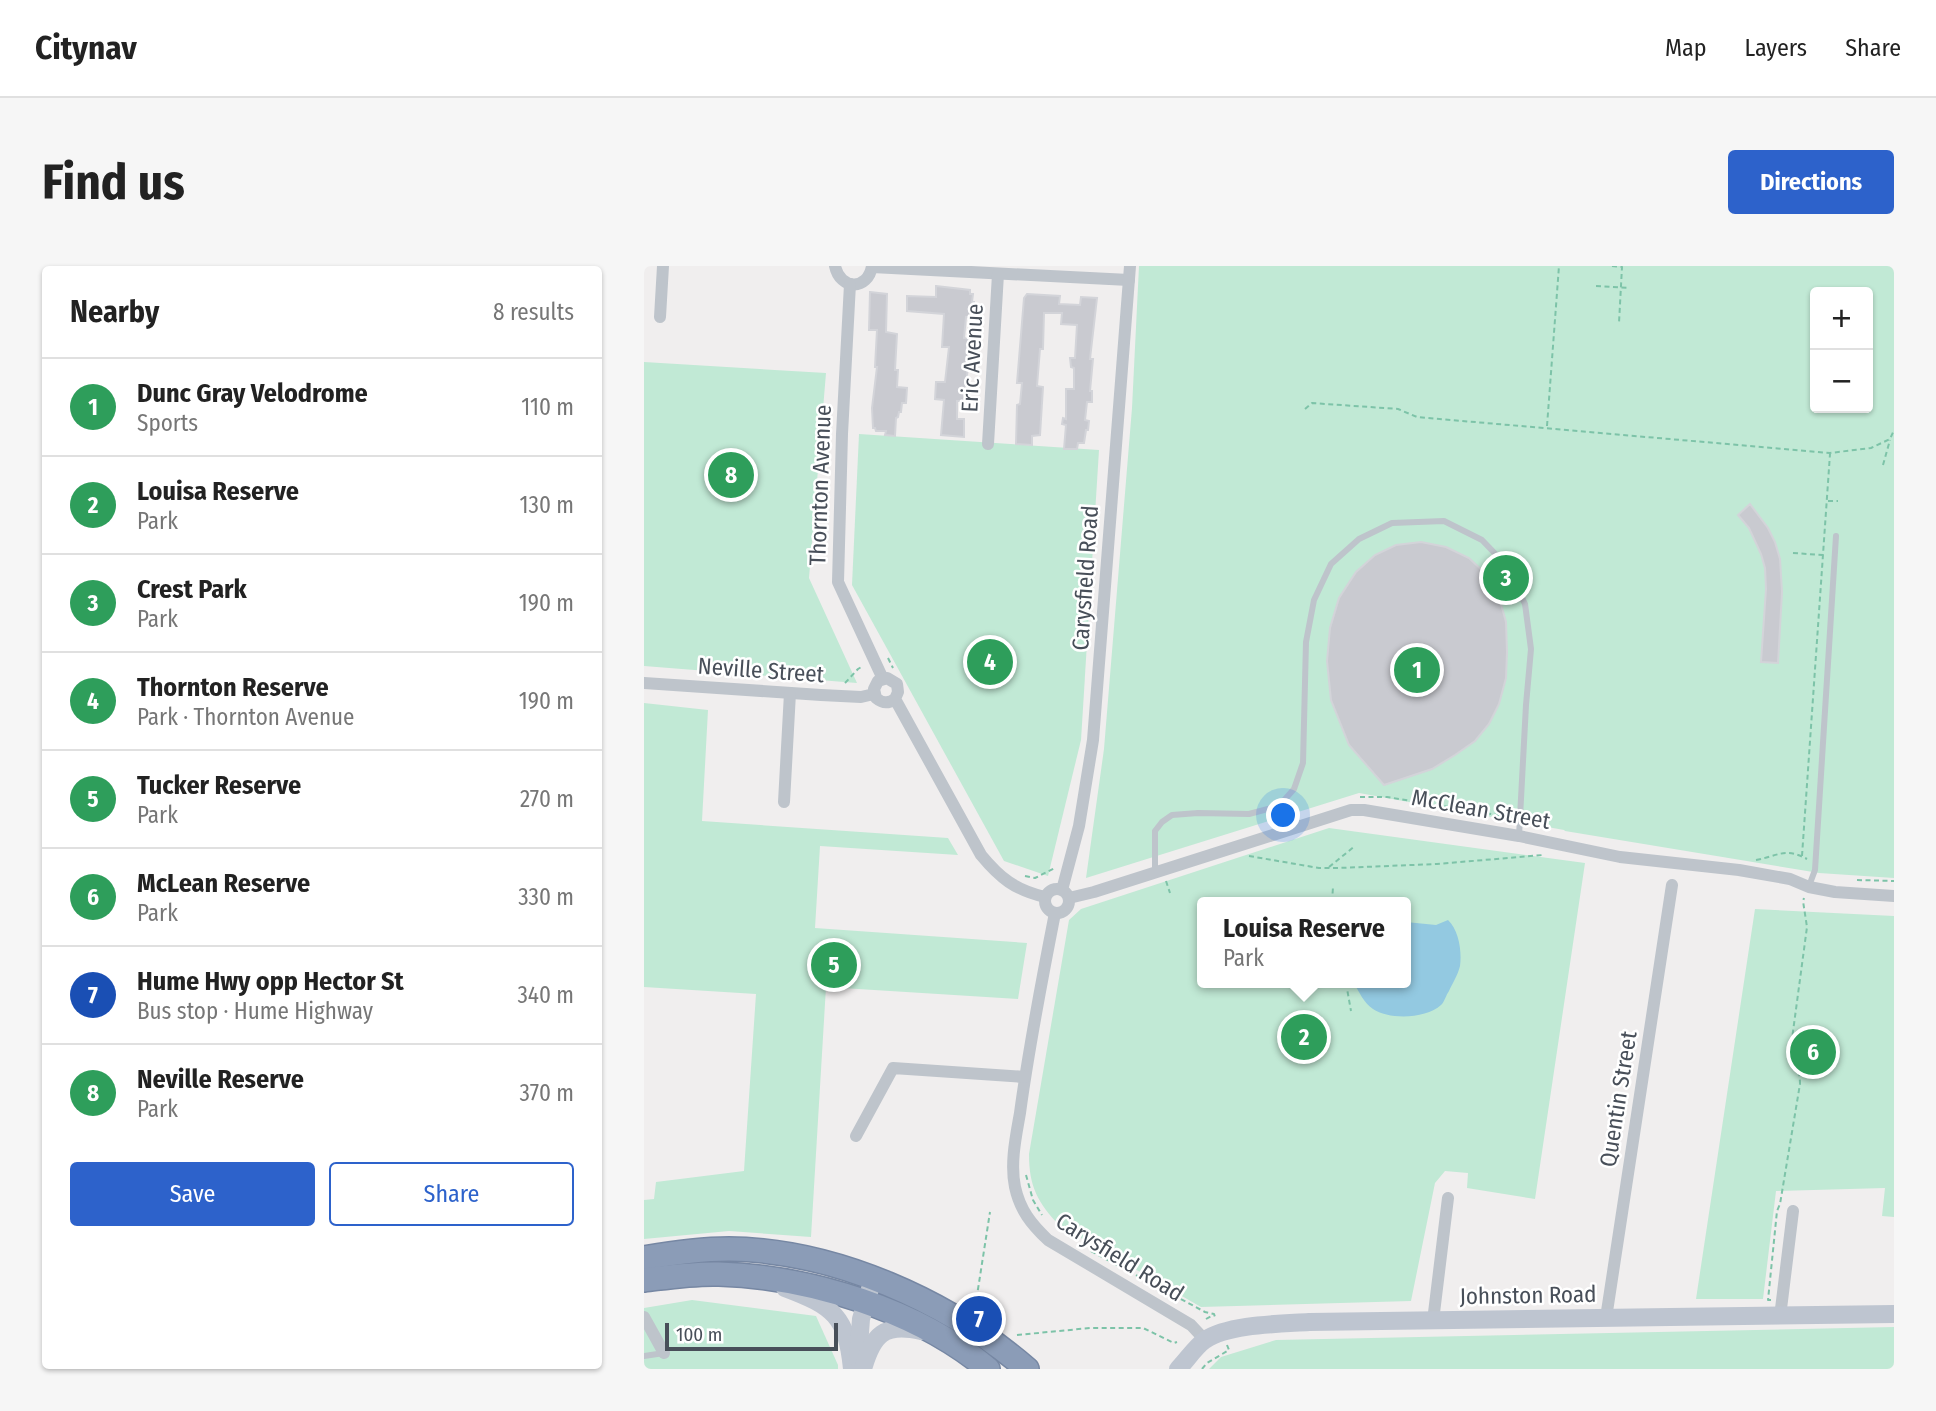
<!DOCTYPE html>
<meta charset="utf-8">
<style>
:root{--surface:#fff;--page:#f6f6f6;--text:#222;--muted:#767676;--line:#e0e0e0;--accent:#2d62cb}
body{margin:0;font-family:"Fira Sans Condensed",sans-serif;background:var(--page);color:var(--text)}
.controls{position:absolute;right:21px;top:21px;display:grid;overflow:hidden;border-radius:7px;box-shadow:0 2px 5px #0004}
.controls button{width:63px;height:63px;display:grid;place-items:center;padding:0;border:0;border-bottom:2px solid var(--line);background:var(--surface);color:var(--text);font:35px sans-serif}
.scale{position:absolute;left:21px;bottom:18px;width:173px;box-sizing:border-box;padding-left:7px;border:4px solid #484f59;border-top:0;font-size:19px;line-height:24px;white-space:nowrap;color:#484f59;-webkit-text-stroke:5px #fff;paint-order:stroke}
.you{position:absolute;left:640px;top:550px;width:24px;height:24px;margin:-18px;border:5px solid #fff;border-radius:50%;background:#1a73e8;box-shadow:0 0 0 10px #1a73e833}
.badge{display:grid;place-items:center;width:46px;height:46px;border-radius:50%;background:var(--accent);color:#fff;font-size:23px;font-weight:700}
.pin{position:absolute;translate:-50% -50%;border:4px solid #fff;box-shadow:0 2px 7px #0006}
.popup{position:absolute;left:553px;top:631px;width:214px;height:91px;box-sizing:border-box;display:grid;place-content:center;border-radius:7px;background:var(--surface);filter:drop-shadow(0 2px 5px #0005);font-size:23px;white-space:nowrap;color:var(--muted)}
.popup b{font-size:26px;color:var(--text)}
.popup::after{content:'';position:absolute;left:50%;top:100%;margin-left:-14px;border:14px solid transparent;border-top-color:var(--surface)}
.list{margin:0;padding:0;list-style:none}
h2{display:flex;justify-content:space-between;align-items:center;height:91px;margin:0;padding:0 28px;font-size:30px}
h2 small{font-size:23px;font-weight:400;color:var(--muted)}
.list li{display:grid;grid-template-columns:46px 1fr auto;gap:21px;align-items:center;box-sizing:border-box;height:98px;padding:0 28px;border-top:2px solid var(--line)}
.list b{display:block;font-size:26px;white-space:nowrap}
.list p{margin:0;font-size:23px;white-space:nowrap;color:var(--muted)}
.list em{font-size:23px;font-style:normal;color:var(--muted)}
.actions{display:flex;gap:14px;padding:21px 28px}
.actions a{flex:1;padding:16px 0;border:2px solid var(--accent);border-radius:7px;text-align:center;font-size:24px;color:var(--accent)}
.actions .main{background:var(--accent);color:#fff}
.map{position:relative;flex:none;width:1250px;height:1103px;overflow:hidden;border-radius:7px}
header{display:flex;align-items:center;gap:42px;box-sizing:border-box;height:98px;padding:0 35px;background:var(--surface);border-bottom:2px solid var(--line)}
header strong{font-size:33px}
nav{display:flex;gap:38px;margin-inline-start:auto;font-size:24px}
.intro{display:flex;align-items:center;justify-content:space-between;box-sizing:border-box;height:168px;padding:0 42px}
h1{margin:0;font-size:49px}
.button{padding:18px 32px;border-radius:7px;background:var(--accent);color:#fff;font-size:24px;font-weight:700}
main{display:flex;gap:42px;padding:0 42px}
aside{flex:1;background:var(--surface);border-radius:7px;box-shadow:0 2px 5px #0004}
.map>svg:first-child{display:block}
.green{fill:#c1e9d5;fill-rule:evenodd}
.water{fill:#93c9e1}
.building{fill:#c9cad0;stroke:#d3d4d9;stroke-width:2}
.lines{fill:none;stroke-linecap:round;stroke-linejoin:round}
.highway-casing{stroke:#7687a3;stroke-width:26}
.path{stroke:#7dc3a8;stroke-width:2;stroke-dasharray:5 3.5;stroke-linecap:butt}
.lane{stroke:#bec4cb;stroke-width:6}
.street{stroke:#bec4cb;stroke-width:12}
.secondary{stroke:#bec5d0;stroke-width:18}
.highway{stroke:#8b9cb7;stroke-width:23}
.labels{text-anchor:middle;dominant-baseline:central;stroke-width:5;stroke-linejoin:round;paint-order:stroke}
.street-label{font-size:23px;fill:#484f59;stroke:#fff}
</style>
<header>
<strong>Citynav</strong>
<nav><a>Map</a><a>Layers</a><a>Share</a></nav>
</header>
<div class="intro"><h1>Find us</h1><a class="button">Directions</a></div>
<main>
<aside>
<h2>Nearby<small>8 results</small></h2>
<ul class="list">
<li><span class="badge" style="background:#2e9e5b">1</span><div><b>Dunc Gray Velodrome</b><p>Sports</p></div><em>110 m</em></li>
<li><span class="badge" style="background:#2e9e5b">2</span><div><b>Louisa Reserve</b><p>Park</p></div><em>130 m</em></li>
<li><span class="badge" style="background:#2e9e5b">3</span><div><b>Crest Park</b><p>Park</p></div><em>190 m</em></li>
<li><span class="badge" style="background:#2e9e5b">4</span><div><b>Thornton Reserve</b><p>Park · Thornton Avenue</p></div><em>190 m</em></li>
<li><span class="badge" style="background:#2e9e5b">5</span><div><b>Tucker Reserve</b><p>Park</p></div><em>270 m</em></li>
<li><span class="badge" style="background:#2e9e5b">6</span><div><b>McLean Reserve</b><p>Park</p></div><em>330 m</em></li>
<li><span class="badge" style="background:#1a4fb4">7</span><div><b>Hume Hwy opp Hector St</b><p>Bus stop · Hume Highway</p></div><em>340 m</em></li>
<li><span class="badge" style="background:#2e9e5b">8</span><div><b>Neville Reserve</b><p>Park</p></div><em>370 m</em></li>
</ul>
<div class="actions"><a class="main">Save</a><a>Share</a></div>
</aside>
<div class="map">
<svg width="1250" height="1103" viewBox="0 0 1250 1103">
<rect width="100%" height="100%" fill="#f0eeee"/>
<!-- green -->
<g class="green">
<path d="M495,0H1250V612L1175,607L921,565L920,564L715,527L442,612L460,483L488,142ZM1171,26H1224V142H1171Z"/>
<path d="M0,96L182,107L165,312L213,417L0,400Z"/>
<path d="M215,168L455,184L437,474L404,610L360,595L208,319Z"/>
<path d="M0,437L64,444L58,555L304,572L314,589L176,580L171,662L383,677L374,733L182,721L167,971L85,965L0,973V934L10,933L12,916L100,905L112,728L0,721Z"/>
<path d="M685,562L941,597L891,933L823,922L824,907L801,905L791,917L767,1035L557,1041L416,960C394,937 385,921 385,888L425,654L437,643ZM558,636H762V717H558Z"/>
<path d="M1111,643L1250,650V951L1238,950L1241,922L1132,925L1119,1033H1052Z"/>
<path d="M48,1034L172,1050L194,1099V1103H0V1042Z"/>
<path d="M1250,1061V1103H565L577,1091L632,1074Z"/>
</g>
<!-- water -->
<path class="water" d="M804,654C815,664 818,686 816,700C814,709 808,718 805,725C802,729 800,737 797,739C782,753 745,754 729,743C720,737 715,726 710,717H762V656L792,659Z"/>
<!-- building -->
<g class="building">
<path d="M292,20L326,24V28H329L328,36H330L329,52L322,51L320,72L326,73L321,135H313V153H320V171L297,169L300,134L291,133L292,116H301L305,81H298L300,48L263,45V30L292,31Z"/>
<path d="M226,26L243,28L242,66L253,68L251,104H254L253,121L263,122L262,137H258L257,146H255L254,151L252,152L251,170L241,169L242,165H232L231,162H229L228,142L233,101H231L233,64H225Z"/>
<path d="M383,28L416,30L415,38L436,39L437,31L453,32L446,93H449L446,125H448V136H443L441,154L445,155L444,164H442L440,177H434L433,183H420L422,159L418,158L419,152L422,153V123H430V102L427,101L426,92H431L433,59L417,58L418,47H400L399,83H396L393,120L399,121L396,169L388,170V179L372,178L373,139L376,138L378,117H373L380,32Z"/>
<path d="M1106,238L1124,262L1131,276L1136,293L1138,326L1134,397L1117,396L1122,323L1121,302L1117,288L1105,262L1094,249Z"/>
<path d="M777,276L802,281L825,292L841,307L855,331L862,356L863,386L862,412L855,438L845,458L831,475L811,489L788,503L740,519L705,479L687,434L683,395L686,362L695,332L712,306L731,289L752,279Z"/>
</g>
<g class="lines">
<!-- highway casing -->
<g class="highway-casing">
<g id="highway">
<path d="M0,992C28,987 57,983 85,983C190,984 304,1035 383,1103"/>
<path d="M0,1014C25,1011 50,1007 75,1008C167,1011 273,1044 344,1103"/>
</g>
</g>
<!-- path -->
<g class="path">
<path d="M968,0L978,1L975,57"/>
<path d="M952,20L985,22"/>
<path d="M661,143L668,137L754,143L773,151L1186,187L1227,182L1246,173L1250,164"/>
<path d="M903,160L915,0"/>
<path d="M1239,199L1246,174"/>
<path d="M1184,235H1194"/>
<path d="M1149,287L1179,289"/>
<path d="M244,392L249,402"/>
<path d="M201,417L214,403L219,400"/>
<path d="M716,531H743L866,551"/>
<path d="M605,590L675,602H694L793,598L899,589"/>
<path d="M1158,590L1186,188"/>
<path d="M1112,594C1134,590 1141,581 1163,593"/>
<path d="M685,601L711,580"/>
<path d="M381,610L391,612L411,602"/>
<path d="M1213,614L1250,615"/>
<path d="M522,615L526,627"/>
<path d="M688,636L689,621"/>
<path d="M702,717L707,745"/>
<path d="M382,909L389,934L398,949"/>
<path d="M447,985L561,1046L570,1048L571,1051"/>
<path d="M1127,1034H1124L1133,945L1136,938L1156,818C1156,802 1149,788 1148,773L1163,661L1159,635L1160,632"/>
<path d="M328,1039L332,1036L346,946"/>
<path d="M562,1053L569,1049"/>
<path d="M373,1069L446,1062H499L530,1077L533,1076"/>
<path d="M558,1103L563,1097L585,1084L583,1079"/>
</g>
<!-- lane -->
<g class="lane">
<path d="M511,606V565L518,556L528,549L554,547L605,548L635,540L650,523L659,497L662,376L670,334L687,298L715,273L748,257L800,255L838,274L862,299L881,338L887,383L882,439L875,570"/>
<path d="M1165,620L1171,604L1192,270"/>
<path d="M0,1090L20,1087"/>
</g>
<!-- street -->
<g class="street">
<path d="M191,0C196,24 224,25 228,0"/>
<path d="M228,1L485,14"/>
<path d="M206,18L198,168L194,316L239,413"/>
<path d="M16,51L19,0"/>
<path d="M344,178L354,8"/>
<path d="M0,417L177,429L217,431L230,428"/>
<path d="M251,433C244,438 238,437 232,432L230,423L234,415L243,412L253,418L254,426L251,433L337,589C356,612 371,624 401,631"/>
<path d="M140,536L146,427"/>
<circle cx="413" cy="635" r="12"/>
<path d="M418,624L435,560L449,474L486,0"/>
<path d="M425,632L450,626L707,544H720L875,570L976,591L1095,604L1146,613L1165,621L1191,626L1250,630"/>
<path d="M411,647C398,713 385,780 376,847C372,870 366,897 371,921C376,944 387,958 404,974L547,1059L561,1074"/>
<path d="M212,870L249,802L381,811"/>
<path d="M0,1051L20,1087"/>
<path d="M1136,1051L1149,945"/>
<path d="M962,1052L1028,619"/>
<path d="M789,1055L804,932"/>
</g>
<!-- secondary -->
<g class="secondary">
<path d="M141,1022C189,1040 203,1050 208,1103"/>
<path d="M214,1093L217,1053L229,1013"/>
<path d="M219,1103C229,1068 240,1057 277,1065"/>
<path d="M534,1103C543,1094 551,1081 561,1074C585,1058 636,1058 665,1056L1250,1048"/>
</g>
<!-- highway -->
<use href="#highway" class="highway"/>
</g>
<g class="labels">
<!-- street labels -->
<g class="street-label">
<text transform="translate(328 92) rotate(-87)">Eric Avenue</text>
<text transform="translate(176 219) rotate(-88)">Thornton Avenue</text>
<text transform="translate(441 312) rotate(-86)">Carysfield Road</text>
<text transform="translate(117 404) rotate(4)">Neville Street</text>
<text transform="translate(837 543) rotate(10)">McClean Street</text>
<text transform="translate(974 833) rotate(-81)">Quentin Street</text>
<text transform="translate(476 991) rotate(32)">Carysfield Road</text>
<text transform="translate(884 1029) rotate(-1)">Johnston Road</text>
</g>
</g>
</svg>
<div class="controls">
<button>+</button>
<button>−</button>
</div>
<div class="scale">100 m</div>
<div class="you"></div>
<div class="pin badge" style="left:773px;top:404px;background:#2e9e5b">1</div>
<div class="pin badge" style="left:660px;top:771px;background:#2e9e5b">2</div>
<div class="popup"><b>Louisa Reserve</b>Park</div>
<div class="pin badge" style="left:862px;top:312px;background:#2e9e5b">3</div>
<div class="pin badge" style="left:346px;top:396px;background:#2e9e5b">4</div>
<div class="pin badge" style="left:190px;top:699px;background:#2e9e5b">5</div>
<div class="pin badge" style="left:1169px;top:786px;background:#2e9e5b">6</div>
<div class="pin badge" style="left:335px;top:1053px;background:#1a4fb4">7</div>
<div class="pin badge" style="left:87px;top:209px;background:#2e9e5b">8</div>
</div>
</main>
